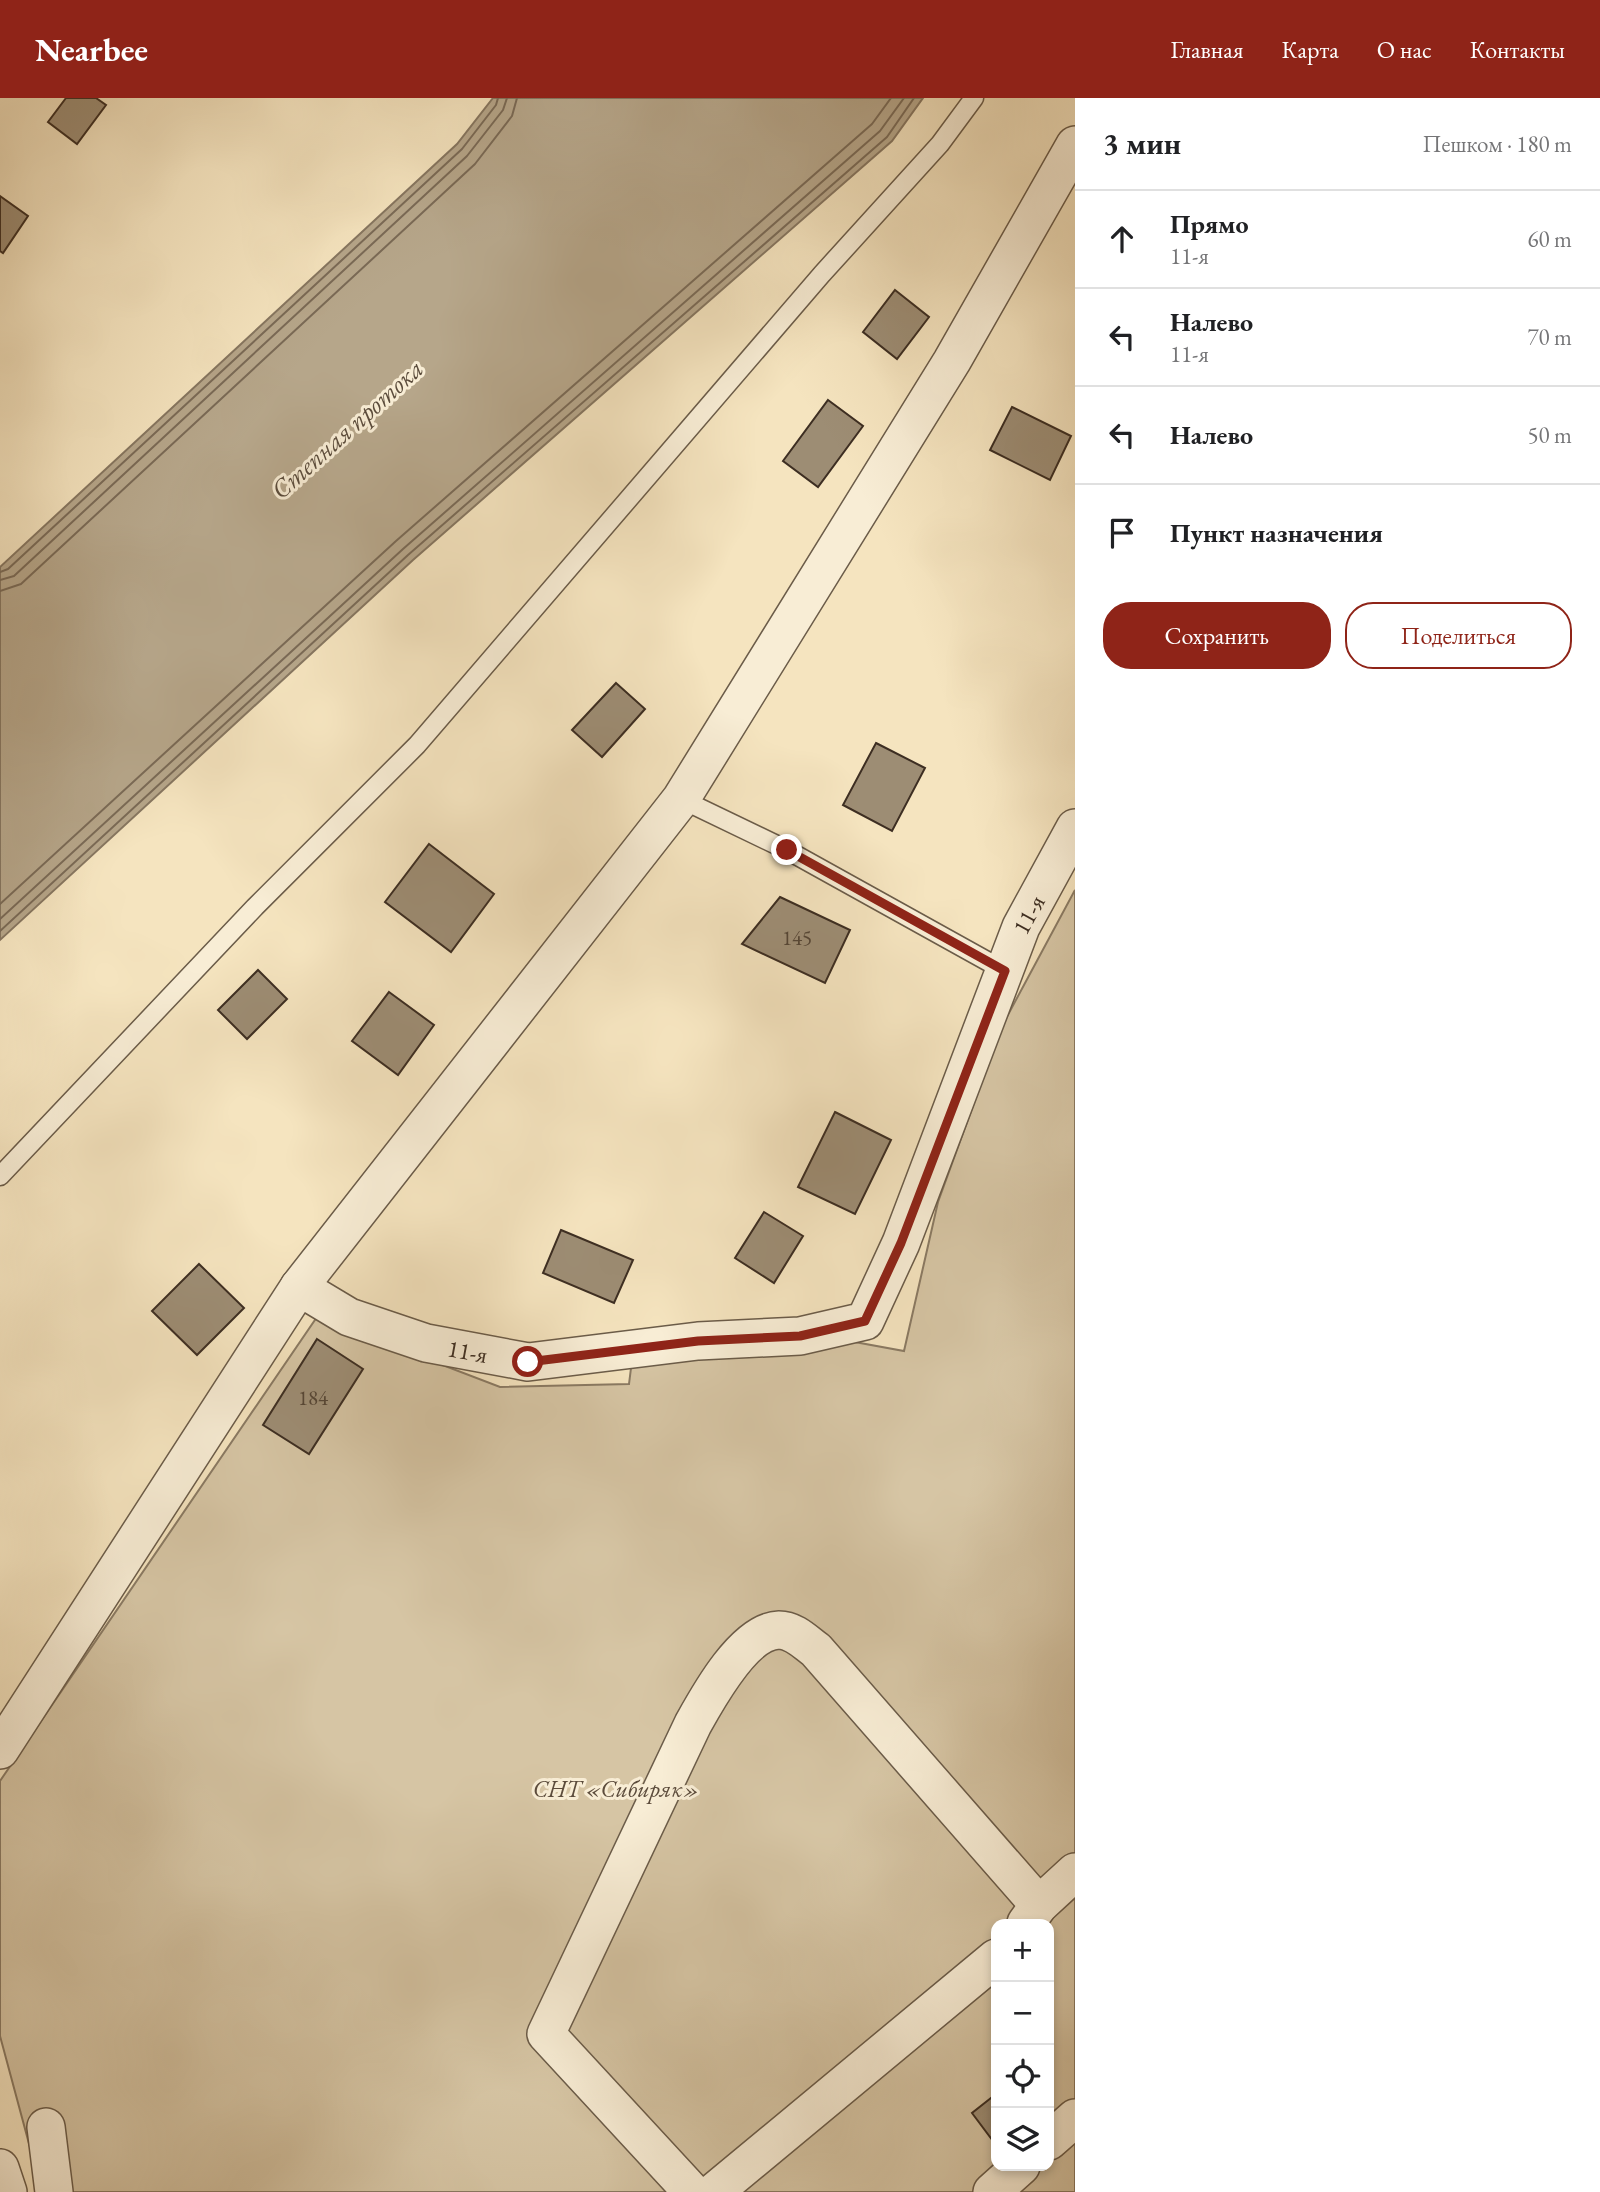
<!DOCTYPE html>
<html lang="ru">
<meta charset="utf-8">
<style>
:root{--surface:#fff;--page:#f2f2f2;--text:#202124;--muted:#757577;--line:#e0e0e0;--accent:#8f2418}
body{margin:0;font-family:"EB Garamond",serif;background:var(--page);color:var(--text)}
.controls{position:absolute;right:21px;bottom:21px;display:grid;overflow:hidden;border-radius:14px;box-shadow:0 4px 10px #0003}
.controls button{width:63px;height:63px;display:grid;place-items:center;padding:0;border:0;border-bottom:2px solid var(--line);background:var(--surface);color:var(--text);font:35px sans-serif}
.stop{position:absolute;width:21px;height:21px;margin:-16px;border:5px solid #8f2418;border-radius:50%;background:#fff}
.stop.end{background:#8f2418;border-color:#fff;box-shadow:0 2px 7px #0008}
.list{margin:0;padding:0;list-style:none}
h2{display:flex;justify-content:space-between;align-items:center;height:91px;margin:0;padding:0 28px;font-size:30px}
h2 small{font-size:23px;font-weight:400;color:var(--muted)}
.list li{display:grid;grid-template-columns:46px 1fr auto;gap:21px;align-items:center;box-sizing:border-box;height:98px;padding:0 28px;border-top:2px solid var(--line)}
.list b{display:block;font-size:26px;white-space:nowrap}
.list p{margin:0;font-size:23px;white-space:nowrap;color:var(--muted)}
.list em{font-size:23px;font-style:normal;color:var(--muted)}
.actions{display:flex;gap:14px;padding:21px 28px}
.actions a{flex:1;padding:16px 0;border:2px solid var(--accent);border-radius:28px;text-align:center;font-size:24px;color:var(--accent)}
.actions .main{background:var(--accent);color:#fff}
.icon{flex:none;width:38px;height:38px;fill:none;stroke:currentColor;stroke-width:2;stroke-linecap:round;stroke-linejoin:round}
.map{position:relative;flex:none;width:1075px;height:2094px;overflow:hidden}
header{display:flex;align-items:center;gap:42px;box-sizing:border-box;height:98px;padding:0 35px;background:var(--accent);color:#fff}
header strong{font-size:33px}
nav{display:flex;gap:38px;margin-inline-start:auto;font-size:24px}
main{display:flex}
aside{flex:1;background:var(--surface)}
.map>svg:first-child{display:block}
.green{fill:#d6c5a4;stroke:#8a7a63;stroke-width:2;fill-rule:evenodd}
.water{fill:#b6a68a;stroke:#867660;stroke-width:2}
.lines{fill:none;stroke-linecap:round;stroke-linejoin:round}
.shore{stroke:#7a6a56;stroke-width:2}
.building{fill:#9d8d74;stroke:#3d2e22;stroke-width:2}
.service-casing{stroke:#6b5c49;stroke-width:21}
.minor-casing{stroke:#6b5c49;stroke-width:40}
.service{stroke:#f8edd5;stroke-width:18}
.minor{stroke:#f8edd5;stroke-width:37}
.route{stroke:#8f2418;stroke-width:9}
.labels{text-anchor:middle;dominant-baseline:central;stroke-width:6;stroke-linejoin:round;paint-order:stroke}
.number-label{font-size:21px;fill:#554636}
.street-label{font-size:24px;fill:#3d2e22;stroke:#f8edd5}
.park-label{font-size:24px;font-style:italic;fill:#5c4c3c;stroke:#f8edd5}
.water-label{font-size:26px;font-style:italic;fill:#5b4c3c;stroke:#f8edd5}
</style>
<header>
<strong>Nearbee</strong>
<nav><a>Главная</a><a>Карта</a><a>О нас</a><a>Контакты</a></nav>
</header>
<main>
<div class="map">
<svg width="1075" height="2094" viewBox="0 0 1075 2094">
<rect width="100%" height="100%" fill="#f5e4bf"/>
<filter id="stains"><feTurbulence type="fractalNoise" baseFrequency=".00286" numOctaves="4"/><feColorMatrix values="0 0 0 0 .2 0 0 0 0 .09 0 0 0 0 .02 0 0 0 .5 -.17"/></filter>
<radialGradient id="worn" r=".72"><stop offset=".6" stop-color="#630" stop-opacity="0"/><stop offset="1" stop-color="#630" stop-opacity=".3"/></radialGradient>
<!-- green -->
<path class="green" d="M1075,792V2094H42L0,1938V1683L317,1219L500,1289L629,1286L633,1254L773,1229L904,1253L938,1104L1002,928ZM996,1826H1049V2068H996Z"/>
<!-- water -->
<path class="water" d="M493,0H923L892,43L413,462L0,842V469L457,46Z"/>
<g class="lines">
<!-- shore -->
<g class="shore">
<path d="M0,474L8,471L462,51L496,7L498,0"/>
<path d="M0,482L14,478L467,58L503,12L507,0"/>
<path d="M0,493L21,486L475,66L512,18L517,0"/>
<path d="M0,806L396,443L872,26L891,0"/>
<path d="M0,821L403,451L880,33L904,0"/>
<path d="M0,833L408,457L887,39L914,0"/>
</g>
</g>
<!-- building -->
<g class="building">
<path d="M66,0H96L106,7L77,46L48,24Z"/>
<path d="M0,98L28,118L3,155L0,153Z"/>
<path d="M895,192L929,219L897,261L863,234Z"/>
<path d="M828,302L863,328L818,389L783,363Z"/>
<path d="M1012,309L1071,338L1050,382L990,352Z"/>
<path d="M616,585L645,611L602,659L572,632Z"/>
<path d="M876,645L925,670L892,733L843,707Z"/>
<path d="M429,746L494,796L451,854L385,804Z"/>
<path d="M780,799L850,832L825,885L742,846Z"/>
<path d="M258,872L287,901L247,941L218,912Z"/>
<path d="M389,894L434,927L398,977L352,943Z"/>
<path d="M835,1014L891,1042L855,1116L798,1089Z"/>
<path d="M764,1114L803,1138L774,1185L735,1160Z"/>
<path d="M561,1132L633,1162L614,1205L543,1175Z"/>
<path d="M199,1166L244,1210L197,1257L152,1213Z"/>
<path d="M317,1241L363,1271L309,1356L263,1327Z"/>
<path d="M996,1996V2047L972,2015Z"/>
</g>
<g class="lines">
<!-- service casing -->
<g class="service-casing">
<g id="service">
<path d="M681,701L787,752L1005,873"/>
<path d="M0,1078L255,809L417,647L822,176L940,46L974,0"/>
</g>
</g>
<!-- minor casing -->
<g class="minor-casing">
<g id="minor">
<path id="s1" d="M299,1189L349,1219L426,1245L528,1264L698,1243L800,1238L865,1223L901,1145L1021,829L1075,730"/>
<path d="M0,1652L299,1189L681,701L952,263L1075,47"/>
<path d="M1026,1825L1039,1807L1075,1774"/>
<path d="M46,2029L54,2094"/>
<path d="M1049,2043L1075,2020"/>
<path d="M0,2070L8,2094"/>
<path d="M692,2094L546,1936L693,1626C708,1599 744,1533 779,1532C794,1532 805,1544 816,1552L1039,1807"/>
<path d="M714,2094L996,1860"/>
<path d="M992,2094L1021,2068"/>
</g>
</g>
<!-- service -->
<use href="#service" class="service"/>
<!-- minor -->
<use href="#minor" class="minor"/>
</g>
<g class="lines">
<!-- route -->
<path class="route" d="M528,1264L698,1243L800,1238L865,1223L901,1145L1005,873L787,752"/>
</g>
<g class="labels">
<!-- number labels -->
<g class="number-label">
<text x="797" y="839">145</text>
<text x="313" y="1299">184</text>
</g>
<!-- street labels -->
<g class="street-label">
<text stroke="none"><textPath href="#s1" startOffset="1022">11-я</textPath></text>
<text stroke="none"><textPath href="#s1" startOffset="182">11-я</textPath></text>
</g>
<!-- park labels -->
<g class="park-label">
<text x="616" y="1690">СНТ «Сибиряк»</text>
</g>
<!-- water labels -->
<g class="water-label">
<text transform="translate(347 331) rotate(-42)">Степная протока</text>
</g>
</g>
<rect width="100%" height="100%" filter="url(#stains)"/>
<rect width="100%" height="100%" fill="url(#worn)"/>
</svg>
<div class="controls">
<button>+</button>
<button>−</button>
<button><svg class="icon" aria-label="locate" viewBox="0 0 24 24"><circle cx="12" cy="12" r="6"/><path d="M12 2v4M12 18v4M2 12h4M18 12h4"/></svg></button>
<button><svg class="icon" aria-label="layers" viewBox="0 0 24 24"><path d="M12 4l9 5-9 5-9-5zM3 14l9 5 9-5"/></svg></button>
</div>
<div class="stop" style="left:528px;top:1264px"></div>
<div class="stop end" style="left:787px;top:752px"></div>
</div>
<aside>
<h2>3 мин<small>Пешком · 180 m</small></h2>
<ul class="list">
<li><svg class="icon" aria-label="ahead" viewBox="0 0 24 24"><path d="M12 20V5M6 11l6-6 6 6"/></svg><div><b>Прямо</b><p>11-я</p></div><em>60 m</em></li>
<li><svg class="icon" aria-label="left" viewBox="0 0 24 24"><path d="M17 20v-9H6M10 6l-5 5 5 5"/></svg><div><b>Налево</b><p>11-я</p></div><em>70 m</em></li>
<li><svg class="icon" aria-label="left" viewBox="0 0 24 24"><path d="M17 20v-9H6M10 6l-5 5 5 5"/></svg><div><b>Налево</b></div><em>50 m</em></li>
<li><svg class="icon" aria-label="arrive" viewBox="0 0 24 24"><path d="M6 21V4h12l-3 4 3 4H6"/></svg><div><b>Пункт назначения</b></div></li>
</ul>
<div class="actions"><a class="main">Сохранить</a><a>Поделиться</a></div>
</aside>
</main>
